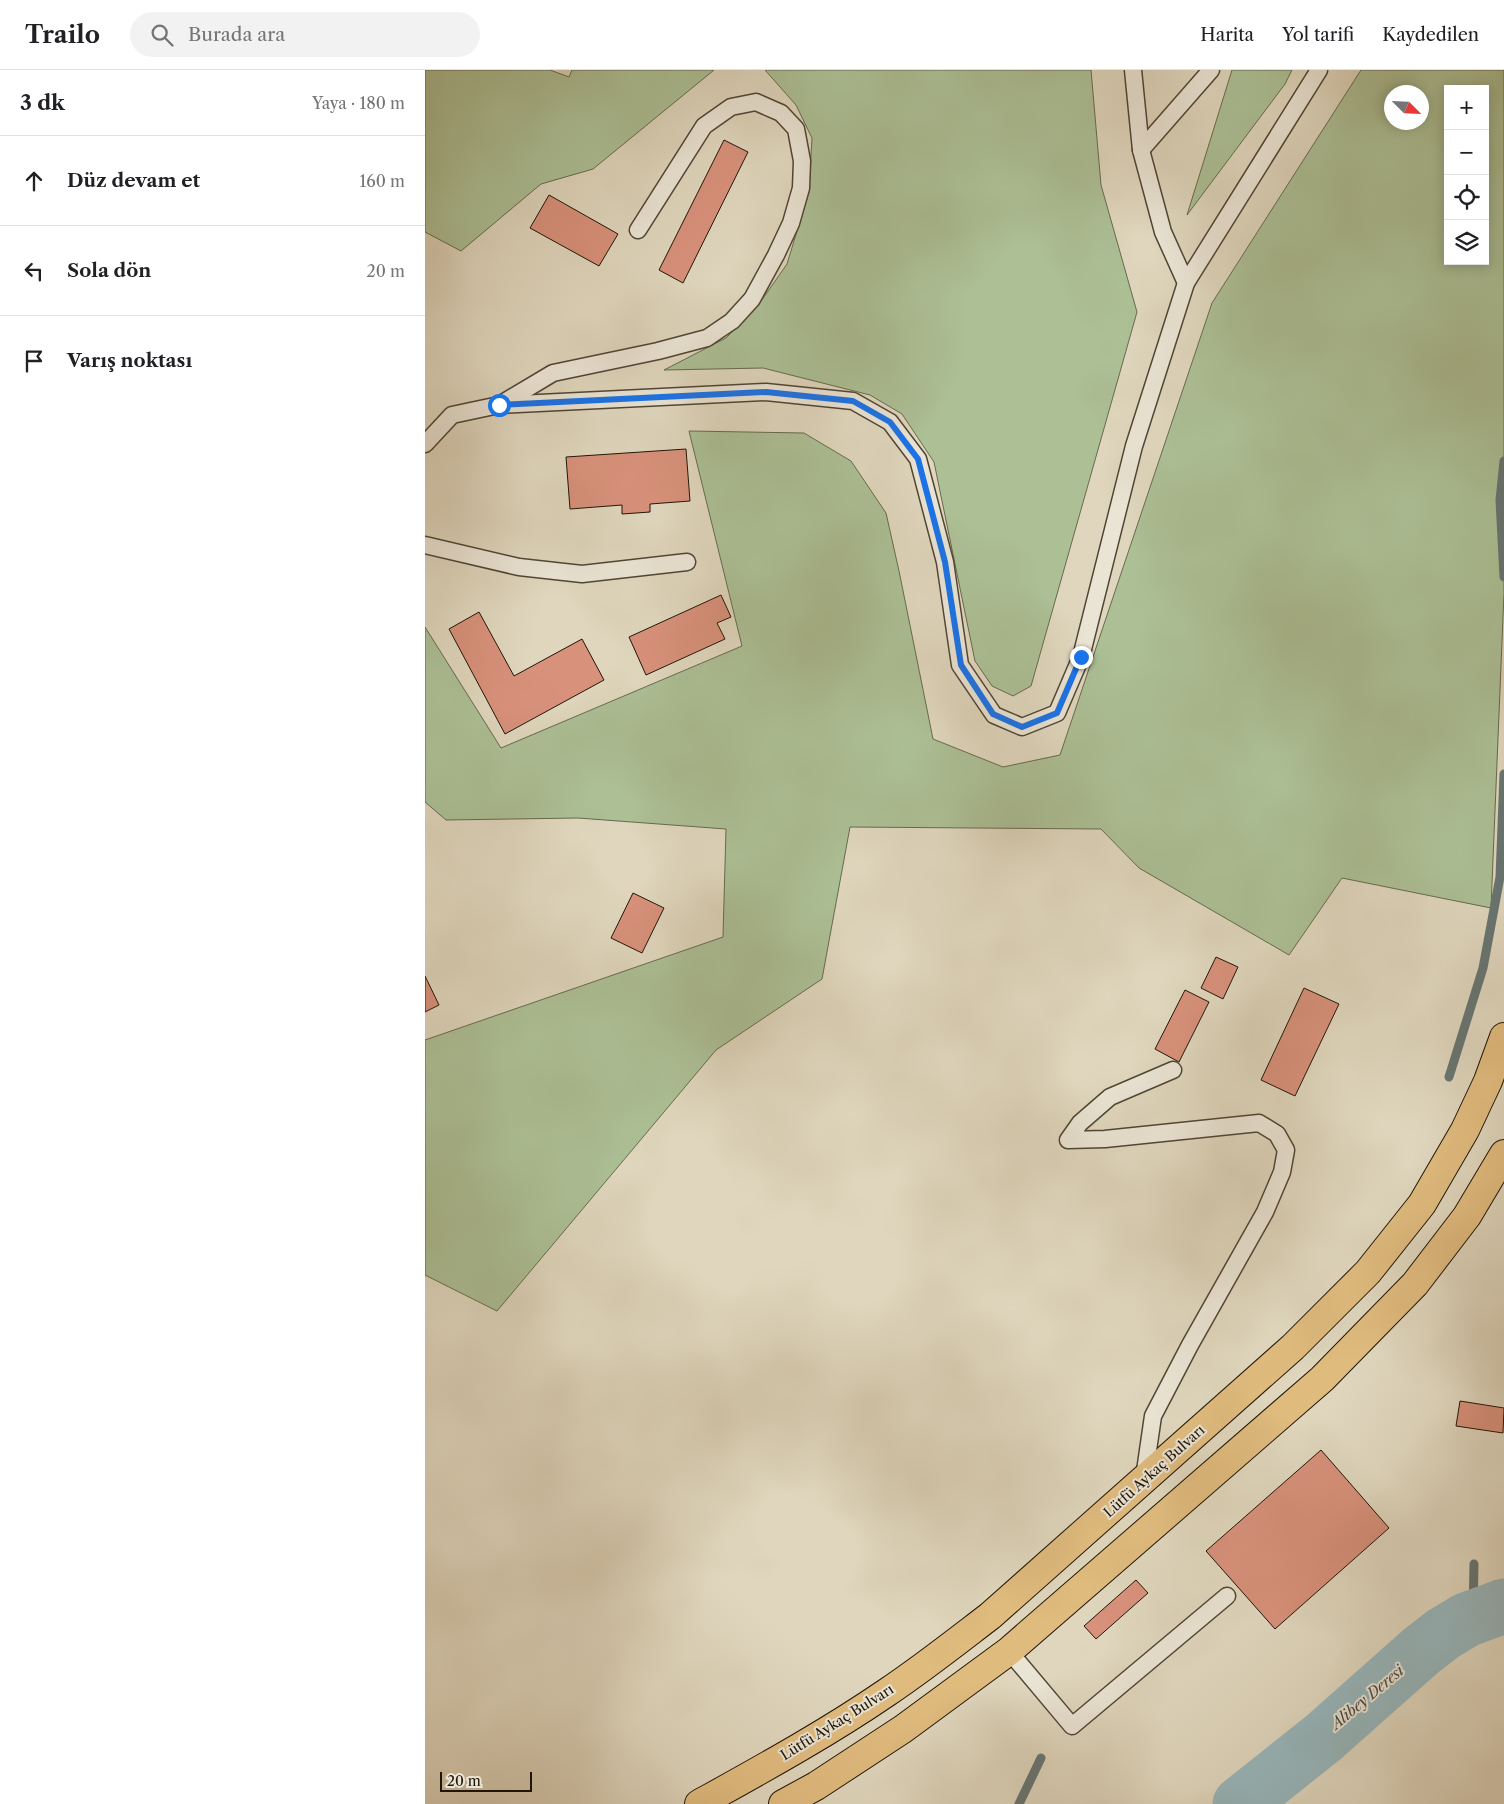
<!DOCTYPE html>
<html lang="tr">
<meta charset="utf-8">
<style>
:root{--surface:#fff;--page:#f2f2f2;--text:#202124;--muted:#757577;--line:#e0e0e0}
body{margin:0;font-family:"Libre Caslon Text",serif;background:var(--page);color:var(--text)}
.controls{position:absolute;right:15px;top:15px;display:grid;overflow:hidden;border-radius:0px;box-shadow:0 2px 12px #0003}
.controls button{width:45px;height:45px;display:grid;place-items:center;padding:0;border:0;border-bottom:1px solid var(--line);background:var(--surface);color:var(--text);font:25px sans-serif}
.compass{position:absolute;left:959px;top:15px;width:45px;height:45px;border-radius:50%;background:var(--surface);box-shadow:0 2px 12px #0003;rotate:114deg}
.scale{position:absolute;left:15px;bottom:12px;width:92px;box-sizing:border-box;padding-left:5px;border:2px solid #201507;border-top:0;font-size:14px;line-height:18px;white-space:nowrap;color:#201507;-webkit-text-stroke:4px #eae4d4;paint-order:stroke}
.stop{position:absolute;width:15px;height:15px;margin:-11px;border:4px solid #1a73e8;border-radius:50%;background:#fff}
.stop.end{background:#1a73e8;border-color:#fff;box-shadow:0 1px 5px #0008}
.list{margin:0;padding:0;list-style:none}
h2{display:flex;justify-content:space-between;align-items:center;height:65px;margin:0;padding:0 20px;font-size:21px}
h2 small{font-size:16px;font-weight:400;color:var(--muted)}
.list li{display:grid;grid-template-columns:32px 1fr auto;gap:15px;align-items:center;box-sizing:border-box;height:90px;padding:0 20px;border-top:1px solid var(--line)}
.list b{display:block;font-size:19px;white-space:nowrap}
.list em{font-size:16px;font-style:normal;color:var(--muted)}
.icon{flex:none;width:28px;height:28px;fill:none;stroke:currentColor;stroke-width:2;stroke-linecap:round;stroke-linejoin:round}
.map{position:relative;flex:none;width:1079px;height:1734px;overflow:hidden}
header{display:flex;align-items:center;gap:30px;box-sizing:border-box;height:70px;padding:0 25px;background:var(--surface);border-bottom:1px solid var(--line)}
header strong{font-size:24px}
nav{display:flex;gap:28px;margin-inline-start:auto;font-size:18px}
.search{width:350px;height:45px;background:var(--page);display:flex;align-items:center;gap:12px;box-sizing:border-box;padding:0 18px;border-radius:28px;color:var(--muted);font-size:19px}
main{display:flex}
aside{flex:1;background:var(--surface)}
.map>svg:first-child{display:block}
.green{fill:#acbf95;stroke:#666a4e;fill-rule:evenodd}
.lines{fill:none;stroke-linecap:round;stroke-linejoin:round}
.stream{stroke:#687673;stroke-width:9}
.river{stroke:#98b6bb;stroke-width:55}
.building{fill:#d8917b;stroke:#201507}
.service-casing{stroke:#504534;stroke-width:19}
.primary-casing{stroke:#201507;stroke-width:30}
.service{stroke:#eae4d4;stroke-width:16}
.primary{stroke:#e0bb7e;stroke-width:28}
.route{stroke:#1a73e8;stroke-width:6}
.labels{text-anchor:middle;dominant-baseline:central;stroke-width:4;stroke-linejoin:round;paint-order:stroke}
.street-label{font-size:14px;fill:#201507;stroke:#eae4d4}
.water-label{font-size:15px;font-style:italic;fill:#4a4d46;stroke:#eae4d4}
</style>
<header>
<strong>Trailo</strong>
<div class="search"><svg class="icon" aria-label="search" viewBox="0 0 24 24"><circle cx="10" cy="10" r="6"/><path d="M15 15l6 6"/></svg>Burada ara</div>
<nav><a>Harita</a><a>Yol tarifi</a><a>Kaydedilen</a></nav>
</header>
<main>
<aside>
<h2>3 dk<small>Yaya · 180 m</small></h2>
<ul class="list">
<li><svg class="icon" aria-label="ahead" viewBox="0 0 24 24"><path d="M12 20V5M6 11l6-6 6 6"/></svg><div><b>Düz devam et</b></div><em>160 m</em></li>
<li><svg class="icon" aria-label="left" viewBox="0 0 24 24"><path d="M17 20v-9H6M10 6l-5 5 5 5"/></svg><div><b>Sola dön</b></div><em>20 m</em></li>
<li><svg class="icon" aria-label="arrive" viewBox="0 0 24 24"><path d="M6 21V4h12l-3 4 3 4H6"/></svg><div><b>Varış noktası</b></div></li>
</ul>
</aside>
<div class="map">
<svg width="1079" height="1734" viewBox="0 0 1079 1734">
<rect width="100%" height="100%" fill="#dfd6bd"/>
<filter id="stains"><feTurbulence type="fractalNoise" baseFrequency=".004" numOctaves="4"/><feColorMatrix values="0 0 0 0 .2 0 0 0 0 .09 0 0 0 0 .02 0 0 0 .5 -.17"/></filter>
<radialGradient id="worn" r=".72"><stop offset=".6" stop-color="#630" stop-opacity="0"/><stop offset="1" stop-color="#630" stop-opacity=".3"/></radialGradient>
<!-- green -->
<g class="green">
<path d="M0,0H125L144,7L147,0H289L168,99L116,114L36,181L0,162Z"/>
<path d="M340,0H666L676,115L712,242L606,616L588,626L567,616L550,591L509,392L477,344L445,325L338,298L239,300L301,268L334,234L362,194L384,122L387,68L371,35Z"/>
<path d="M807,0H867L860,14L762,145Z"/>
<path d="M936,0H1079V523L1066,838L917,808L864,885L714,798L676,759L425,757L397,909L291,980L72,1241L0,1205V970L298,867L301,759L153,748L21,750L0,732V557L76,678L317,576L264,361L379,363L426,391L461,443L474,501L508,669L578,697L635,685L787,233ZM1023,19H1060V191H1023ZM966,22H996V52H966Z"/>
</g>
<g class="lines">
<!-- stream -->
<g class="stream">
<path d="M1079,391L1075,430L1079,507"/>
<path d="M1024,1007L1058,898L1075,807L1079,704"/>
<path d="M1048,1548L1049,1494"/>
<path d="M594,1734L616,1688"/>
</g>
<!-- river -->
<path class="river" d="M815,1734L898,1668L996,1581L1018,1564L1041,1550L1079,1536"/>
</g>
<!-- building -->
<g class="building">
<path d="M299,70L323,82L258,213L234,200Z"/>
<path d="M124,125L193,164L174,196L105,158Z"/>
<path d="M261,379L265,431L225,434V442L197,444V435L145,439L141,387Z"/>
<path d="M296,525L306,547L292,553L300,569L221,605L204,567Z"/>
<path d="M54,542L89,606L157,569L179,610L80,664L24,559Z"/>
<path d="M208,823L239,838L217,883L186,868Z"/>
<path d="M791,887L813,897L798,929L776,918Z"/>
<path d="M0,906L14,935L0,942Z"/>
<path d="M879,918L914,934L870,1026L836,1010Z"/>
<path d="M760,920L784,932L754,992L730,979Z"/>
<path d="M1035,1331L1079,1338L1078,1363L1031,1356Z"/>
<path d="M896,1380L964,1458L850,1559L781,1481Z"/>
<path d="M711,1510L723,1523L671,1569L659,1556Z"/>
</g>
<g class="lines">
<!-- service casing -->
<g class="service-casing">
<g id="service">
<path d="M708,0L716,80L738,162L761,213"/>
<path d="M716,80L786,0"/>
<path d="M76,334L128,303L233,281L282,268L307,251L327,229L351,185L366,153L376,118L377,91L371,59L356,43L331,32L306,37L279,56L213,160"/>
<path d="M0,374L27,345L74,335L341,322L428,331L465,352L493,389L520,492L535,595L569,645L597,657L632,643L656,587L709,376L761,213L894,0"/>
<path d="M0,475L94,497L157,504L262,492"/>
<path d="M719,1408L728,1346L765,1275L840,1142L857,1102L861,1080L852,1064L834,1053L680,1069L643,1070L655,1053L685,1027L748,1000"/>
<path d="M584,1581L647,1656L802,1526"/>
</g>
</g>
<!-- primary casing -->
<g class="primary-casing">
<g id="primary">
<path d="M274,1734C337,1699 401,1664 461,1623C497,1599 531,1572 565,1546L868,1277L943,1202L997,1134L1040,1060L1063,1011L1079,967"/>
<path d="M358,1734L391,1716L478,1659L584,1581L897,1309L990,1214L1042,1146L1079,1084"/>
</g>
</g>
<!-- service -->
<use href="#service" class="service"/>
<!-- primary -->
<use href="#primary" class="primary"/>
</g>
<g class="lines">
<!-- route -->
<path class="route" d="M74,335L341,322L428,331L465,352L493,389L520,492L536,595L568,644L597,657L632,643L656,587"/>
</g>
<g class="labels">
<!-- street labels -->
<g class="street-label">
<text transform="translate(729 1401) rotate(-42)">Lütfü Aykaç Bulvarı</text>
<text transform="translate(412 1652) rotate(-32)">Lütfü Aykaç Bulvarı</text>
</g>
<!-- water labels -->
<g class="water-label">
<text transform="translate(942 1627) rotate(-40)">Alibey Deresi</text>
</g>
</g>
<rect width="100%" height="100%" filter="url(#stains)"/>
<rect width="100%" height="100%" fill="url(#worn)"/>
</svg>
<div class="controls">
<button>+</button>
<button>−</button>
<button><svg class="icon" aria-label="locate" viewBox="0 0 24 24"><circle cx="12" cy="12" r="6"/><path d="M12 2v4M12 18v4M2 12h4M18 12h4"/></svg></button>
<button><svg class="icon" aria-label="layers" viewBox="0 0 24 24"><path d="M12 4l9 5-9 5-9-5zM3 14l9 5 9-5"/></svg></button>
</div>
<svg class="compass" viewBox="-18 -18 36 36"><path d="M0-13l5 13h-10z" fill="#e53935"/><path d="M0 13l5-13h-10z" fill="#757577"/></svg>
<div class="scale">20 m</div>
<div class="stop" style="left:74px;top:335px"></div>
<div class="stop end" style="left:656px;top:587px"></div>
</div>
</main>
